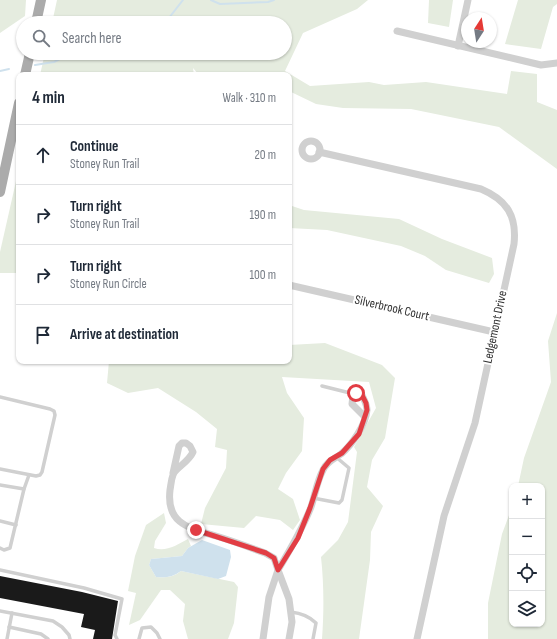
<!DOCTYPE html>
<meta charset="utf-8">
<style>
:root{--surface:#fff;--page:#f2f2f3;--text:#1f2937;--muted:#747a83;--line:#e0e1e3}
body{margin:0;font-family:"Sofia Sans Condensed",sans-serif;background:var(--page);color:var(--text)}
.controls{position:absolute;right:12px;bottom:12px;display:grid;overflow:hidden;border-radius:8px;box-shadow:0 1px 3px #0004}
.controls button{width:36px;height:36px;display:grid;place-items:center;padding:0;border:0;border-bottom:1px solid var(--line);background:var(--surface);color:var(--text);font:20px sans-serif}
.compass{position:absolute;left:461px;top:12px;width:36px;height:36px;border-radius:50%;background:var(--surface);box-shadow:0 1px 3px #0004;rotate:12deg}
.stop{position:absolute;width:12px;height:12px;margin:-9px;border:3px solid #e23d44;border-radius:50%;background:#fff}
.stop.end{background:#e23d44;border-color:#fff;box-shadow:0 1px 4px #0008}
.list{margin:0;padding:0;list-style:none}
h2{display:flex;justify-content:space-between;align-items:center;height:52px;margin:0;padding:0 16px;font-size:17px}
h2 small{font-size:13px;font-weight:400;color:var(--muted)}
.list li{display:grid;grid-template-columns:26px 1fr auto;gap:12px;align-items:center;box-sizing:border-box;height:60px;padding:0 16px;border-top:1px solid var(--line)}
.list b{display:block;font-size:15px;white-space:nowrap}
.list p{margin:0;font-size:13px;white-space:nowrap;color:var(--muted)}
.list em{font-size:13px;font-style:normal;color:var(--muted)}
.icon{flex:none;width:22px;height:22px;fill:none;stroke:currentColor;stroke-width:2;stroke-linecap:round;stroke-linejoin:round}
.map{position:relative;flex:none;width:557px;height:639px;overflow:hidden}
.search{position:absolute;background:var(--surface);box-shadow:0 1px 3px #0004;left:16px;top:16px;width:276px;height:44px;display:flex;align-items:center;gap:10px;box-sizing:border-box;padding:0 14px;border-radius:22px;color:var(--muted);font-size:15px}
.panel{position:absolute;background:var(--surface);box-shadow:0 1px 3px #0004;left:16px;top:72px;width:276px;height:292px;border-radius:8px}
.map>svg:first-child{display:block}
.green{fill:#e5ecdf}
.water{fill:#cfe1ed}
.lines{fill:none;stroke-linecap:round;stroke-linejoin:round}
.stream{stroke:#cfe1ed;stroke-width:2}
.building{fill:#1a1a1a}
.service{stroke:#d0d0d0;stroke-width:3.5}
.minor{stroke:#d0d0d0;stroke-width:7}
.primary{stroke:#ababab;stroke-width:10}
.route{stroke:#e23d44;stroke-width:5}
.labels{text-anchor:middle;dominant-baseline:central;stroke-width:4;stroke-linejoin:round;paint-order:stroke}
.street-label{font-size:13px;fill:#333;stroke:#fff}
</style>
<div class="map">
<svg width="557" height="639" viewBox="0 0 557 639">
<rect width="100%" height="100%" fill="#fff"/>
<!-- green -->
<g class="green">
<path d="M0,0H26L25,16L0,33Z"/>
<path d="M57,0H368L357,9L303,33L285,71L310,86L369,82L384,85L426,82L507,94L511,71L537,74V102L557,110V169L499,127L411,109L343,108L316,104L289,91V75H199L193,68L194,75H40L45,53H285V23H52Z"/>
<path d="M429,0H453L449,27L428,23Z"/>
<path d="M518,0H557V4L553,7L541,49L505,44Z"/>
<path d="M19,168V273H0V252Z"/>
<path d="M289,205L304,210L399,219L442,239L492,258L494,274L489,283L446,270L425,256L401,246L327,230L289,228Z"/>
<path d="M557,313V639H488V603L502,534L512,507V624H542V486H518L524,458L551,382L548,341Z"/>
<path d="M325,343L382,365L395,378L385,438L372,460L367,487L383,506L371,532L370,560L359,639H322C324,612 324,584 321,557L338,540L348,522L357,452L354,447L376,408L369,382L282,377L287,393L304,418L302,451L286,473L278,489L293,499L300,520L293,530L280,520L256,516L244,528L201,524L205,508L226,468L227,450L215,447L217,429L196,412L158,388L128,393L107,383L109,361H289V345Z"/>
<path d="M164,513L166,523L155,541L154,548C166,552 177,545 188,539L191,546L188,548L182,556L151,559L149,565L156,577C166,578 174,577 181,571L234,582L238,587L234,623L228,639H188L183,621L185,604L170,590H161L140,620L129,625L136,593L128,591L135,556L146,525Z"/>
</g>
<!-- water -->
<path class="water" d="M202,540L230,550L231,557L226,576L218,579L181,571C173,577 166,578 156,577L149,565L151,559L182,556L188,548Z"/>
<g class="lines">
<!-- stream -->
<g class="stream">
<path d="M211,0L220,4L268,2L274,0"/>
<path d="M165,23L183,0"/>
<path d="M35,65L54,62L71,53"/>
<path d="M0,71L9,69"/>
</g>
</g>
<!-- building -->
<path class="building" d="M0,576L82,592L118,601L112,639H93L95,630L81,627L84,614L0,598Z"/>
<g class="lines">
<!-- service -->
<g class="service">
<path d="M322,386L354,394"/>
<path d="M0,397L50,409L54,411L55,415L42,472L40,475L36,476L0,469"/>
<path d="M0,485L24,489"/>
<path d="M313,498L339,503L342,500L349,468L336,457"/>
<path d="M0,521L16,525"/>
<path d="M0,548L4,550L10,548L24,489L29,475"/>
<path d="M0,570L84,588L122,599L115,635L117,639"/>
<path d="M0,611L53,621L62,627L69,635L70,639"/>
<path d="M291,612C300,613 310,617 316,623L313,639"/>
<path d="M9,627L41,634L48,639"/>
<path d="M7,639L12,613"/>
<path d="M139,639L142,628L151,627L157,633L160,639"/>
</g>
<!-- minor -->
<g class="minor">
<path d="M397,31L541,65L557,63"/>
<path d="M458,46L468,0"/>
<circle cx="311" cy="150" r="9"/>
<path d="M319,152L481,189C507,200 517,216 514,244L475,423L444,516L417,639"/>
<path d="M289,285L494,332"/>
<path d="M173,473L179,446L182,443H186L190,446L193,452C188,463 175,468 173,475C171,480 171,485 170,490C166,524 189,528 216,536C233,541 249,547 265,553L274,558L278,570L269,597L263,639"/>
<path d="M289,639L292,622L289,599L278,570C290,550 302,530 311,507C315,495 317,481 323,470C327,461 334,459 341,454C352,445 366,424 367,410C367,404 364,400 362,395L356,393L353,396L352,404L365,417"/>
</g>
<!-- primary -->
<g class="primary">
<path d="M36,23L41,0"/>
<path d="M25,75L30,53"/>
<path d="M0,192L19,103"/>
</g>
</g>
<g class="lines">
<!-- route -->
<path class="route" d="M196,530L266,553L274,558L278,570L298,538L310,508L323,469L330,460L342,453L359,434L367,410L366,403L362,395L356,393"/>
</g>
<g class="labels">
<!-- street labels -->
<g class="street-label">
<text transform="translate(392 308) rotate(13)">Silverbrook Court</text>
<text transform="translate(495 327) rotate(-78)">Ledgemont Drive</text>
</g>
</g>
</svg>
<div class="controls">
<button>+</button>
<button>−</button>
<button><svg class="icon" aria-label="locate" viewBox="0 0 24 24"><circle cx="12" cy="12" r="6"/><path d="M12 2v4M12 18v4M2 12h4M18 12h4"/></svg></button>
<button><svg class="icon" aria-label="layers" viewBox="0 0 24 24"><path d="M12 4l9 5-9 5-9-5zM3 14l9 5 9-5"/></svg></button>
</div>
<svg class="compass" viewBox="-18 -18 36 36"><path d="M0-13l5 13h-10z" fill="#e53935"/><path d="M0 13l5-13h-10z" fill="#747a83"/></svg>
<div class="stop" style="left:356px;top:393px"></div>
<div class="stop end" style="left:196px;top:530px"></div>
<div class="search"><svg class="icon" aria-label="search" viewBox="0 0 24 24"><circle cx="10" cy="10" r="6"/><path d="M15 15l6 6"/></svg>Search here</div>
<section class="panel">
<h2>4 min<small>Walk · 310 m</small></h2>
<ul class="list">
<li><svg class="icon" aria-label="ahead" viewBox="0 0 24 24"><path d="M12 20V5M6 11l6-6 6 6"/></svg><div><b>Continue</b><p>Stoney Run Trail</p></div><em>20 m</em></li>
<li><svg class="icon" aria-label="right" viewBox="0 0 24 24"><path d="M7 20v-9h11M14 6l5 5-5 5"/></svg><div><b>Turn right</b><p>Stoney Run Trail</p></div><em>190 m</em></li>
<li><svg class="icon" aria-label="right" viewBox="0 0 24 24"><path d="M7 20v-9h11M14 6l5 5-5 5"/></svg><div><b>Turn right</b><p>Stoney Run Circle</p></div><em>100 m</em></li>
<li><svg class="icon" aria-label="arrive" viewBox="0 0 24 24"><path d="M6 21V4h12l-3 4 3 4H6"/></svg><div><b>Arrive at destination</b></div></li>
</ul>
</section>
</div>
